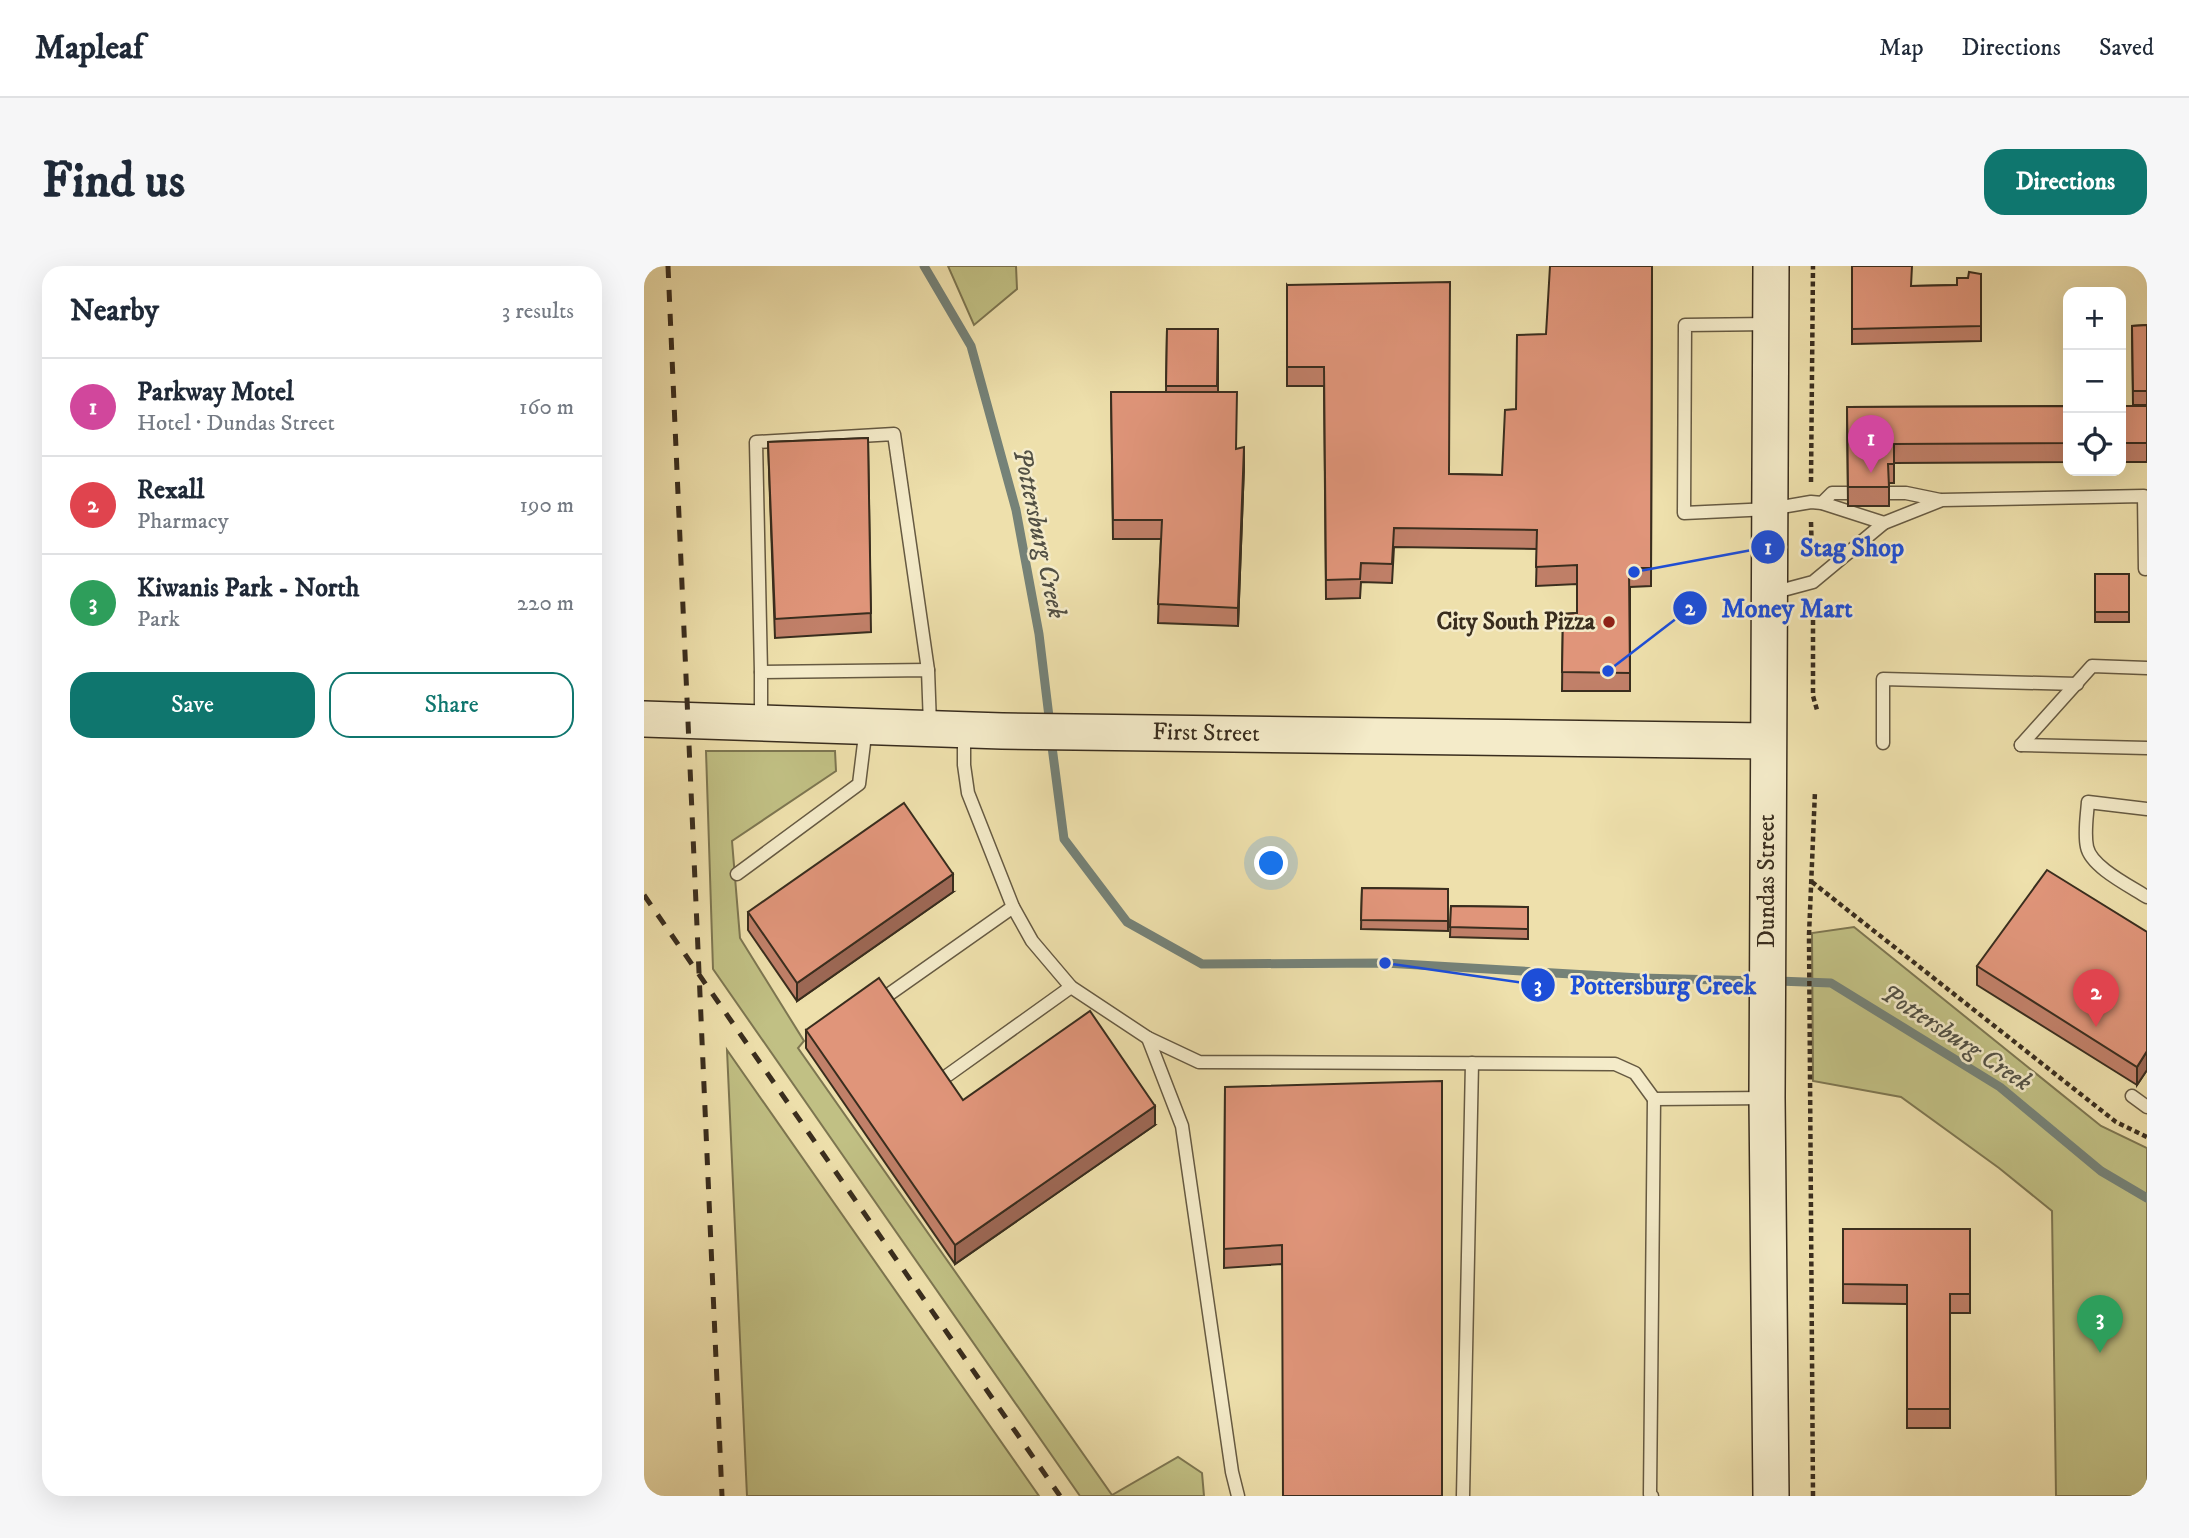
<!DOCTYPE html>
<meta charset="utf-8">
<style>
:root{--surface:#fff;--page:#f6f6f7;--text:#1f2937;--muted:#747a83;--line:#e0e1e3;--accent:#0f766e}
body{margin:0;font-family:"IM FELL DW Pica",serif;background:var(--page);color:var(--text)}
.controls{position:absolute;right:21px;top:21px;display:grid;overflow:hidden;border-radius:14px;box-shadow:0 7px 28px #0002}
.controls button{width:63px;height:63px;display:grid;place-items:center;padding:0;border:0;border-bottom:2px solid var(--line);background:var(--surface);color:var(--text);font:35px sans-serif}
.you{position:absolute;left:628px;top:598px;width:24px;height:24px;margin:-18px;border:5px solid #fff;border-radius:50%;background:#1a73e8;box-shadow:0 0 0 10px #1a73e833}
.badge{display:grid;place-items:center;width:46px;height:46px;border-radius:50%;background:var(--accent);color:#fff;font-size:23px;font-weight:700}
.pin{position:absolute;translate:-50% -58px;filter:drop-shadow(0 2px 4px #0008)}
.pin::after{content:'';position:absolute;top:37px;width:24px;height:21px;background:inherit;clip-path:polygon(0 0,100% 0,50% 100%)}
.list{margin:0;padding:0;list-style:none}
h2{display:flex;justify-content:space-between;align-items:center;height:91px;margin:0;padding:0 28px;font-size:30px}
h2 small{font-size:23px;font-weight:400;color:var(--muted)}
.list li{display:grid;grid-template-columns:46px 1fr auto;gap:21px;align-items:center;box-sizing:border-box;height:98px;padding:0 28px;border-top:2px solid var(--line)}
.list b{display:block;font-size:26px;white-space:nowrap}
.list p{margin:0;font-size:23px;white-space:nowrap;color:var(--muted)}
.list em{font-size:23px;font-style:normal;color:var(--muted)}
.actions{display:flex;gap:14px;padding:21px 28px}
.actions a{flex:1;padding:16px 0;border:2px solid var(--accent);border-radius:21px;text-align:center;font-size:24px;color:var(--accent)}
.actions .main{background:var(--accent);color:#fff}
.icon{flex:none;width:38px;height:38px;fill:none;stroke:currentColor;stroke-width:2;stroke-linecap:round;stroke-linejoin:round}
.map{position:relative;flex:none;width:1503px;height:1230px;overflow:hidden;border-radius:21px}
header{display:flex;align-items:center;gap:42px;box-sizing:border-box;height:98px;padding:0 35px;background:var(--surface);border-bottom:2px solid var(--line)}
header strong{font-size:33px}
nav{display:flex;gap:38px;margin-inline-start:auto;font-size:24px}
.intro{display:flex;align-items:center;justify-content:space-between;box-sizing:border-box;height:168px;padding:0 42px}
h1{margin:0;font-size:49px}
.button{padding:18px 32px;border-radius:21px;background:var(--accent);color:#fff;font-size:24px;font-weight:700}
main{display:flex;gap:42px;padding:0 42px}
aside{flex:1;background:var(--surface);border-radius:21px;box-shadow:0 7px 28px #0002}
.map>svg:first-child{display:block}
.green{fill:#c1c084;stroke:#7d7651;stroke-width:2}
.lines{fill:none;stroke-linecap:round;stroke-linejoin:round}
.stream{stroke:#758278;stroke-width:9}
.lane-casing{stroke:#665a42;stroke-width:15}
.secondary-casing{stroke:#392d1e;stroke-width:38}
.path{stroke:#392d1e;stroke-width:4.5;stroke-dasharray:5 3.5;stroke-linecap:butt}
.lane{stroke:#f4ebc9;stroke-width:12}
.secondary{stroke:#f4ebc9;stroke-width:35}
.rail{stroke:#392d1e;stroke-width:5;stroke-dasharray:12 12;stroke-linecap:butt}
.wall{fill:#c18069;stroke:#392d1e;stroke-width:2}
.shaded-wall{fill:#9d6855;stroke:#392d1e;stroke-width:2}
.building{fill:#e0957a;stroke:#392d1e;stroke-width:2}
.poi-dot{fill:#8f2418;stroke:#f4ebc9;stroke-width:2.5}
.labels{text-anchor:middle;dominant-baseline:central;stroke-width:5;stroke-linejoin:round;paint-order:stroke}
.poi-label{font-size:24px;font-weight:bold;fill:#392d1e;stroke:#f4ebc9;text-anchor:end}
.street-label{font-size:24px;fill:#392d1e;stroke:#f4ebc9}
.water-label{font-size:26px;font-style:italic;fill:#525044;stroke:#f4ebc9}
.leader{fill:none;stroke:#1d4ed8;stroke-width:2.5}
.callout-dot{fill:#1d4ed8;stroke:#f4ebc9;stroke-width:2.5}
.mark-label{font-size:21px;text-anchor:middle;font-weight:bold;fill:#fff}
.callout-label{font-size:26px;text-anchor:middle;font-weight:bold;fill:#1d4ed8;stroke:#f4ebc9;stroke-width:5;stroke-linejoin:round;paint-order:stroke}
</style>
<header>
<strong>Mapleaf</strong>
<nav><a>Map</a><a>Directions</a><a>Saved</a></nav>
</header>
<div class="intro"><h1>Find us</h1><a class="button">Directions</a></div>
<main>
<aside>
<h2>Nearby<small>3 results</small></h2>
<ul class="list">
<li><span class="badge" style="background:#d1479c">1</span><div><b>Parkway Motel</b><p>Hotel · Dundas Street</p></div><em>160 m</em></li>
<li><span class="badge" style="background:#e0444e">2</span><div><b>Rexall</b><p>Pharmacy</p></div><em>190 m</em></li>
<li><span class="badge" style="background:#2e9e5b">3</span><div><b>Kiwanis Park - North</b><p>Park</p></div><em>220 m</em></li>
</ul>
<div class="actions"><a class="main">Save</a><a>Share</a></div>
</aside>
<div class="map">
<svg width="1503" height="1230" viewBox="0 0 1503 1230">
<rect width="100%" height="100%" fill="#eee0ac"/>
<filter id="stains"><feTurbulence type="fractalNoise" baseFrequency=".00286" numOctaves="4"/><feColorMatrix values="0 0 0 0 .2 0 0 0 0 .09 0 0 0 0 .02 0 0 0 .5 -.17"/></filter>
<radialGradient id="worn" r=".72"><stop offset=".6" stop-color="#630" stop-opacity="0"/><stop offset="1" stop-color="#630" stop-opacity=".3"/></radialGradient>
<!-- green -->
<g class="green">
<path d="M304,0H372L373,23L330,59Z"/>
<path d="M62,485H191L192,505L88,575L96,672L160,775L154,782L468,1229L534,1191L558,1207L560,1230H436L69,703Z"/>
<path d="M1210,661L1457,860L1503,882V1230H1412L1408,945L1355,902L1257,831L1169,815L1168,667Z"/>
<path d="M83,784L395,1230H103Z"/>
</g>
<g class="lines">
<!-- stream -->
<g class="stream">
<path d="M280,0L327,80L372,244L395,368L406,459"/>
<path d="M407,473L420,573L483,656L558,698L741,697L996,712L1117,715"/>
<path d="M1131,715L1187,717L1356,821L1457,905L1503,932"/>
</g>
<!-- lane casing -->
<g class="lane-casing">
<g id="lane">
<path d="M1126,58L1041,59L1040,247L1126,243L1167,236L1178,237L1240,257"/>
<path d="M1245,227H1262L1296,234"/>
<path d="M1178,237L1188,227H1204"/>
<path d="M1128,327L1169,316L1240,257L1298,234L1500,230L1501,303"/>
<path d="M117,406L112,176L250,168L284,404"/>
<path d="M117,456V406L284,404L286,459"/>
<path d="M320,467V499L324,527L369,641L388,675L427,721L504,772L555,796L971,798L991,807L1010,833L1123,832"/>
<path d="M1239,477V413L1433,418"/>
<path d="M1377,479L1448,400L1503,402"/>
<path d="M1377,479L1503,482"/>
<path d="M1503,543L1444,536C1443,550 1440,567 1443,581C1447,601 1486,620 1503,631"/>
<path d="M93,608L215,518L222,461"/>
<path d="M244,729L369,641"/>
<path d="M504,772L538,860L588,1206L594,1230"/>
<path d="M304,809L427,721"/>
<path d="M1488,830L1503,841"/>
<path d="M819,1230L828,797"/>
<path d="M1008,1230L1006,1228L1010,833"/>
</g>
</g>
<!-- secondary casing -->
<g class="secondary-casing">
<g id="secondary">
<path d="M0,453L358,465L1123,475"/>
<path d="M1127,1230L1123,832L1127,0"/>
</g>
</g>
<!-- path -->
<g class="path">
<path d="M1167,216L1169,0"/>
<path d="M1167,256L1168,289"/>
<path d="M1169,337V430L1173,444"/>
<path d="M1168,616L1472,856L1503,871"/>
<path d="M1169,1230L1165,669L1171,525"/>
</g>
<!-- lane -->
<use href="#lane" class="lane"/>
<!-- secondary -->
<use href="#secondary" class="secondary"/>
<!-- rail -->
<g class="rail">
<path d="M24,0L78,1230"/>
<path d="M0,629L416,1230"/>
</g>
</g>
<!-- wall -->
<g class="wall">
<path d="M1008,0L1007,320L986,321V425H918L919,348L933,347V318L892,320L893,283L750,281L748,317L717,316L716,332L682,333L680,120H643V19L805,208L858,209L872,143L902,68Z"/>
<path d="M1208,0L1268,20L1313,19L1324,12L1337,8V75L1208,78Z"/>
<path d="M1503,59V139H1489L1488,60Z"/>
<path d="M523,63H574V126L592,183L600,200L594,360L514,357L517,273H469L467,126H522Z"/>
<path d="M1424,140V196L1250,197V217H1245V240H1204L1203,141Z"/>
<rect x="1477" y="140" width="26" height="56"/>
<path d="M224,172L227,366L131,372L124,176Z"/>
<rect x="1451" y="308" width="34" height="48"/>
<path d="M718,622L804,623V665L717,663Z"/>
<path d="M309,626L153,735L104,664V646Z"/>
<path d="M807,640L884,641V673L806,671Z"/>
<path d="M1503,666V804L1493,819L1333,719V700Z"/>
<path d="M162,764L319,834L511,859L311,998L162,782Z"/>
<path d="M581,821L798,1230L638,998L580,1002Z"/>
<path d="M1199,963H1326V1047H1306V1162H1263V1038L1199,1037Z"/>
</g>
<!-- shaded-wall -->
<g class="shaded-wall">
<path d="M600,181V200L594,360V342Z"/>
<path d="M309,608V626L153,735V717Z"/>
<path d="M1503,785V804L1493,819V801Z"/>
<path d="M511,840V859L311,998V979Z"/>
</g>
<!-- building -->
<g class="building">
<path d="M906,0H1008L1007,302H985L986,407L918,406L919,348L933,347V299L892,301L893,264L750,262L748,298L717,297L716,313L682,314L680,101H643V19L806,16L805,208L858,209L861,144L872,143L873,69L902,68Z"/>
<path d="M1208,0H1268L1267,20L1313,19V12H1324L1325,6L1337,8V60L1208,63Z"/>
<path d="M1503,59V125H1489L1488,60Z"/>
<path d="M523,63H574L573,120H522Z"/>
<path d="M467,126H593L592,183L600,181L594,342L514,338L518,254H469Z"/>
<path d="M1424,140V177L1250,178V198H1244L1245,221H1204L1203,141Z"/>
<rect x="1477" y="140" width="26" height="37"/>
<path d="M224,172L227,347L131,353L124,176Z"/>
<rect x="1451" y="308" width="34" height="38"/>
<path d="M260,537L309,608L153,717L104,646Z"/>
<path d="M1403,604L1503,666V785L1493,801L1333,700Z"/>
<path d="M718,622L804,623V655L717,654Z"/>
<path d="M807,640L884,641V663L806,661Z"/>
<path d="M235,712L319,834L446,745L511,840L311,979L162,764Z"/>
<path d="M798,815V1230H639L638,979L580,983L581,821Z"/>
<path d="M1199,963H1326V1028H1306V1143H1263V1019L1199,1018Z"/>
</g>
<!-- markers -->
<circle class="poi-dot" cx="965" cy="356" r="7"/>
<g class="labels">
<!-- poi labels -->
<g class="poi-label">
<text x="951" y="356">City South Pizza</text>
</g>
<!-- street labels -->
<g class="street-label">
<text transform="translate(562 467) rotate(1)">First Street</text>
<text transform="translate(1123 615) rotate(-90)">Dundas Street</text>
</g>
<!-- water labels -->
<g class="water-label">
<text transform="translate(395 267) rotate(78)">Pottersburg Creek</text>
<text transform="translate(1312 772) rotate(33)">Pottersburg Creek</text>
</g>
</g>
<!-- callouts -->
<path class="leader" d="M990 306L1124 281M964 405L1046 342M741 697L894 719"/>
<g class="callout-dot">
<circle cx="990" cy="306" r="7"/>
<circle cx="964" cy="405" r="7"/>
<circle cx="741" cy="697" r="7"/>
<circle cx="1124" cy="281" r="18"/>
<circle cx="1046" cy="342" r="18"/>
<circle cx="894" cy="719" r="18"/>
</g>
<g class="mark-label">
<text x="1124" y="288">1</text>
<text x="1046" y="349">2</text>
<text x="894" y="726">3</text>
</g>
<g class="callout-label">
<text x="1208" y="290">Stag Shop</text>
<text x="1143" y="351">Money Mart</text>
<text x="1019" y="728">Pottersburg Creek</text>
</g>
<rect width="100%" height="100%" filter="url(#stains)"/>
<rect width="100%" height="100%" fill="url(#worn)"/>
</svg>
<div class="controls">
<button>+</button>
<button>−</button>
<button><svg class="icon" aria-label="locate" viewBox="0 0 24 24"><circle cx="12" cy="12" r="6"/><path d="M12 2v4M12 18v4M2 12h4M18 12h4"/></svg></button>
</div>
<div class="you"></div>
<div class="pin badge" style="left:1227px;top:207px;background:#d1479c">1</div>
<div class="pin badge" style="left:1452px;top:761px;background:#e0444e">2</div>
<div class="pin badge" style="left:1456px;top:1087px;background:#2e9e5b">3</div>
</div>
</main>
